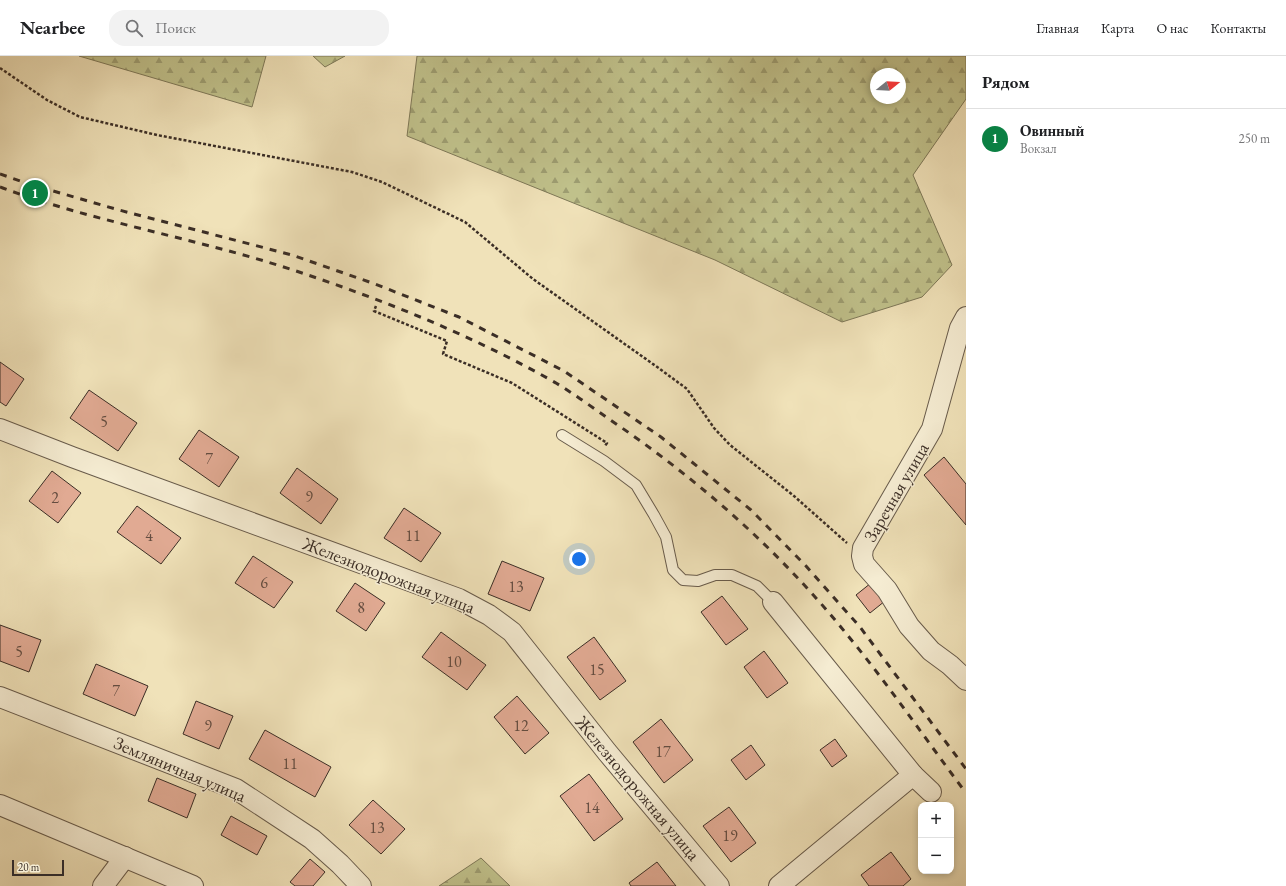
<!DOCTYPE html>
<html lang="ru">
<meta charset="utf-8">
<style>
:root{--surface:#fff;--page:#f2f2f2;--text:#202124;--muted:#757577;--line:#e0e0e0;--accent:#0b8043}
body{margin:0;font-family:"EB Garamond",serif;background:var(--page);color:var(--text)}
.controls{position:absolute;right:12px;bottom:12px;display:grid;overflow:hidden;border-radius:8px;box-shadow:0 2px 6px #0003}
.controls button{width:36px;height:36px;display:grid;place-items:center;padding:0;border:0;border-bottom:1px solid var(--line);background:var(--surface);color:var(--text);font:20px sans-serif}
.compass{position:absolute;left:870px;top:12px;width:36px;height:36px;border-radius:50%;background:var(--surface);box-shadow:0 2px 6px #0003;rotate:72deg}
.scale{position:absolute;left:12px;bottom:10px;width:52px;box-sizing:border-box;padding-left:4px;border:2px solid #3b2e26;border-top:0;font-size:11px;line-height:14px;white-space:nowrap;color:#3b2e26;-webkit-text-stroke:3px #f5ecd2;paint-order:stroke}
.you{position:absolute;left:579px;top:503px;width:14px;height:14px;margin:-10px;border:3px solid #fff;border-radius:50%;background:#1a73e8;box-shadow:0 0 0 6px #1a73e833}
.badge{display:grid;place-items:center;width:26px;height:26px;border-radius:50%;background:var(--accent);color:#fff;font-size:13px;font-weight:700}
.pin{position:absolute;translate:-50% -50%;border:2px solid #fff;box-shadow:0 1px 4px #0006}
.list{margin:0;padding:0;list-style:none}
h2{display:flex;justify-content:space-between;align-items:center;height:52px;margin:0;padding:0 16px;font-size:17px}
h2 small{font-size:13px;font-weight:400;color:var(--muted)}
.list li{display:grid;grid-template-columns:26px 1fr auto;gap:12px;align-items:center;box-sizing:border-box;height:60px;padding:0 16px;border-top:1px solid var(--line)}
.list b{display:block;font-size:15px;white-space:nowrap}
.list p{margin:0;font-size:13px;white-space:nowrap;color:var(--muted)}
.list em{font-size:13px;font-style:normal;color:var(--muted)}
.icon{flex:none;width:22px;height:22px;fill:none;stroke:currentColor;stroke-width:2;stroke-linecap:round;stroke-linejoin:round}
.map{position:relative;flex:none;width:966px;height:830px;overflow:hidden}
header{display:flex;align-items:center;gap:24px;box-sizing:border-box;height:56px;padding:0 20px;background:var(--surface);border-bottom:1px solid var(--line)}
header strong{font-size:19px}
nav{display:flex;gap:22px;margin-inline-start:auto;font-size:14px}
.search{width:280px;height:36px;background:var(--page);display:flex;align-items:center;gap:10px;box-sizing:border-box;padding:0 14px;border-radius:16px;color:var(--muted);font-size:15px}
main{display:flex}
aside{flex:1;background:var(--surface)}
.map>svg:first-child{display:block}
.forest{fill:url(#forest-firs);stroke:#7e7858;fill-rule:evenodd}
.building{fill:#e1aa93;stroke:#3b2e26}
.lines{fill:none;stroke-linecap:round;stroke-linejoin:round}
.lane-casing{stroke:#685b4b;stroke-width:12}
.street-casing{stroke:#685b4b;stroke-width:22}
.path{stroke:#3b2e26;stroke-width:2.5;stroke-dasharray:3 2;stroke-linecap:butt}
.lane{stroke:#f5ecd2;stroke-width:10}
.street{stroke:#f5ecd2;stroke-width:20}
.rail{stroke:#3b2e26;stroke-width:3;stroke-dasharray:7 7;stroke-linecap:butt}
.labels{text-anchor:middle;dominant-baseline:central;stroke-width:3;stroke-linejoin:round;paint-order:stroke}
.number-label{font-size:16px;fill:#644d41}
.street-label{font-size:18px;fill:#3b2e26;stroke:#f5ecd2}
</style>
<header>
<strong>Nearbee</strong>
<div class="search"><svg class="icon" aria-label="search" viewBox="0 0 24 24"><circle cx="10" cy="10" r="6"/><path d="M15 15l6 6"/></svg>Поиск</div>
<nav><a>Главная</a><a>Карта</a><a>О нас</a><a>Контакты</a></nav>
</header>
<main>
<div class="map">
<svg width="966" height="830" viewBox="0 0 966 830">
<defs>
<pattern id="forest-firs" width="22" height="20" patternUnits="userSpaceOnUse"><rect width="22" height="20" fill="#c0c18b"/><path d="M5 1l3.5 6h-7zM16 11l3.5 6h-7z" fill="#9d9d71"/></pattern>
</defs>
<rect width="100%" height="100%" fill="#f0e2b9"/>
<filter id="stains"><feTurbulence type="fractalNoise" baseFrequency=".005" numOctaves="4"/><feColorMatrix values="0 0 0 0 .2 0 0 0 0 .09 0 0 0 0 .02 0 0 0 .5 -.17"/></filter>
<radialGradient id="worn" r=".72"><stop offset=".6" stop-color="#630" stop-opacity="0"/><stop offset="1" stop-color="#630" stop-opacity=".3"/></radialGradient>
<!-- forest -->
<g class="forest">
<path d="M79,0H266L252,51Z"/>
<path d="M313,0H345L325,11Z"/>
<path d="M417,0H966V43L913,119L952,209L922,241L842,266L715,204L407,80ZM876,18H900V42H876Z"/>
<path d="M481,802L510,830H439Z"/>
</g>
<!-- building -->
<g class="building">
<path d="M0,306L24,323L6,350L0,346Z"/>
<path d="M89,334L137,367L118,395L70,362Z"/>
<path d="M199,374L239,401L219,431L179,403Z"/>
<path d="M944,401L966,428V469L924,419Z"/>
<path d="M297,412L338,443L321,468L280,437Z"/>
<path d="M52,415L81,437L58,467L29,445Z"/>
<path d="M137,450L181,482L161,508L117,476Z"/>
<path d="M404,452L441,477L421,506L384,482Z"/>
<path d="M253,500L293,526L274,552L235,527Z"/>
<path d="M502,505L544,522L530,555L488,538Z"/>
<path d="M355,527L385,547L366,575L336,555Z"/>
<path d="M871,527L885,545L870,557L856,539Z"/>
<path d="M722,540L748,573L726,589L701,556Z"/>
<path d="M0,569L41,584L29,616L0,605Z"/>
<path d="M441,576L486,609L467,634L422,601Z"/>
<path d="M594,581L626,625L600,644L567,601Z"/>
<path d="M764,595L788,627L767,642L744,611Z"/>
<path d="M96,608L148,630L135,660L83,638Z"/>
<path d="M517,640L549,677L525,698L494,661Z"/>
<path d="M196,645L233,660L219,693L183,678Z"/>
<path d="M661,663L693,704L664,727L633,686Z"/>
<path d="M265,674L331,711L315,741L249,703Z"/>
<path d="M835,683L847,700L832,711L820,694Z"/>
<path d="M751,689L765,709L746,724L731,704Z"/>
<path d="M589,718L623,763L594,785L560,740Z"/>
<path d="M157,722L196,738L187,762L148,745Z"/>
<path d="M373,744L405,773L381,798L349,769Z"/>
<path d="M729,751L756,787L731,806L703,770Z"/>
<path d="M231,760L267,780L257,799L221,779Z"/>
<path d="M891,796L911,823L903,830H869L861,819Z"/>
<path d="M310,803L325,816L313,830H295L290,826Z"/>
<path d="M657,806L676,830H631L629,827Z"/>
</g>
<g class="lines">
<!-- lane casing -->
<g class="lane-casing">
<path id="lane" d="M562,379L604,405L636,429L654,459L666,481L673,514L683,524L698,525L715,519H732L757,530L773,546"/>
</g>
<!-- street casing -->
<g class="street-casing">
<g id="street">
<path d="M966,261L960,272L932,373L863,492L862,500L864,508L887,534L909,570L931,595L950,609L966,624"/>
<path d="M0,373L72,401L459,543L489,559L512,576L607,696L719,830"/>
<path d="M773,546L913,719"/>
<path d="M0,641L236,733L312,783L340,808L361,830"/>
<path d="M0,749L193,830"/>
<path d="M103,830L125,801"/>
<path d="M779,830L913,719L931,736"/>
</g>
</g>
<!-- path -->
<g class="path">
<path d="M0,12L47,44L80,61L157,79L352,116L382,126L465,166L533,223L660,313L687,333L714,372L730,389L794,440L847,487"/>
<path d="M376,250L374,255L447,285L443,298L512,327L607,387L605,390"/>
</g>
<!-- lane -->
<use href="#lane" class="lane"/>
<!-- street -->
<use href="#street" class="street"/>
<!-- rail -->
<g class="rail">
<path d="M0,118L29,128L119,154L292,199L375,228L459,261L564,315L661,381L751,454L806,510L860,571L966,713"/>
<path d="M0,131C94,166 195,182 290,213C381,243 472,279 556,327C574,338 592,351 609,363C699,424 781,496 849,581C890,631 927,685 966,737"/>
</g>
</g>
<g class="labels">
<!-- number labels -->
<g class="number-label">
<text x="104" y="365">5</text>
<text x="209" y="402">7</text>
<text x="309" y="440">9</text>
<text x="55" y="441">2</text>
<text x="149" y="479">4</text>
<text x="413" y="479">11</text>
<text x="264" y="526">6</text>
<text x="516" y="530">13</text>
<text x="361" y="551">8</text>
<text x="19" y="595">5</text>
<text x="454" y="605">10</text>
<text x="597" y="613">15</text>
<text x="116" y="634">7</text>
<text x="208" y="669">9</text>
<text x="521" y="669">12</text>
<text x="663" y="695">17</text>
<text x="290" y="707">11</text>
<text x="592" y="751">14</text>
<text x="377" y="771">13</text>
<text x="730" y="779">19</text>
</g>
<!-- street labels -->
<g class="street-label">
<text transform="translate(896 436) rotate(-60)">Заречная улица</text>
<text transform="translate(389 519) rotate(21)">Железнодорожная улица</text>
<text transform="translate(180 713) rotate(23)">Земляничная улица</text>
<text transform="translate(638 732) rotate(50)">Железнодорожная улица</text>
</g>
</g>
<rect width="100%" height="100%" filter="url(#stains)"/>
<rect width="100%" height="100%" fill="url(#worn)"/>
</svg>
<div class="controls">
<button>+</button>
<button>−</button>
</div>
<svg class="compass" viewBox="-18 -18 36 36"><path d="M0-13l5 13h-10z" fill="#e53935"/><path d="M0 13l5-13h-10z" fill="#757577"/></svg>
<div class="scale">20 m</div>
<div class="you"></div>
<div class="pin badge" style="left:35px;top:137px">1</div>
</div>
<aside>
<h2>Рядом<small></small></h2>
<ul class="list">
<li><span class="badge">1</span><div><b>Овинный</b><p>Вокзал</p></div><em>250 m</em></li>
</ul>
</aside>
</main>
